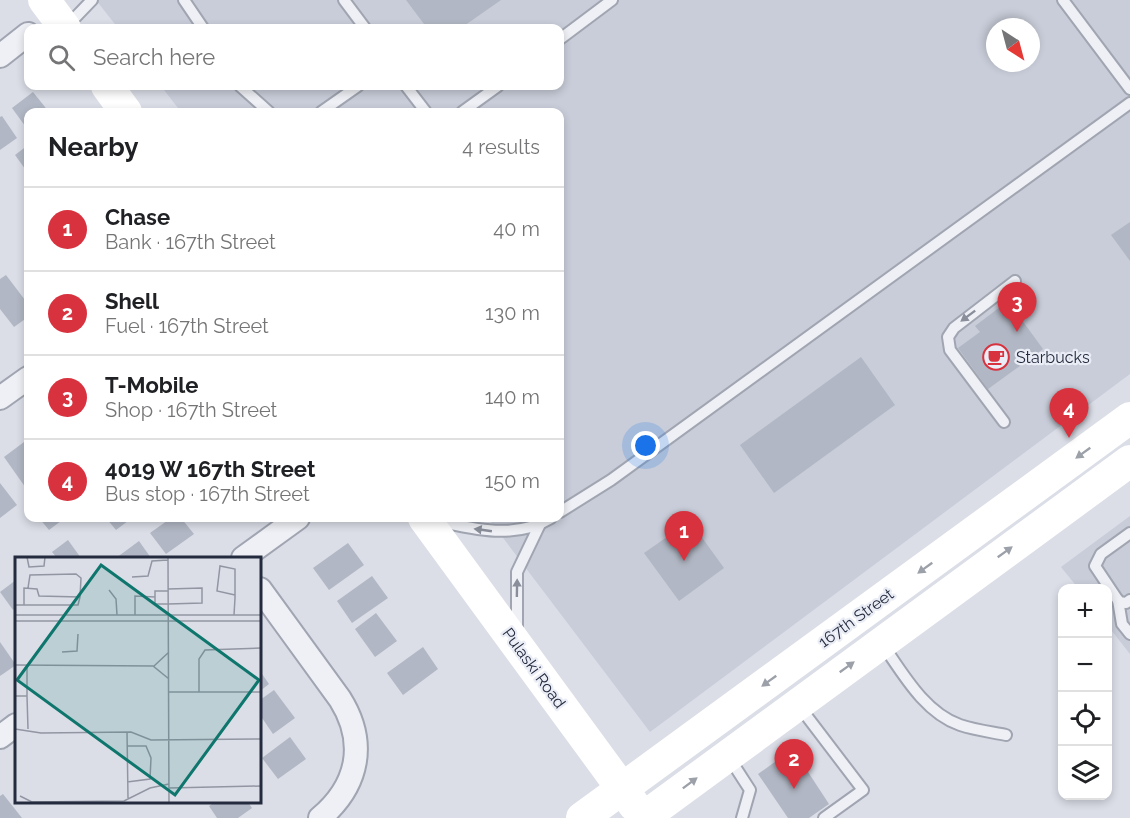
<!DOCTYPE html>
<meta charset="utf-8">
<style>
:root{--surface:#fff;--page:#f2f2f2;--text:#202124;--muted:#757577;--line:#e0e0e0;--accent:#d9323f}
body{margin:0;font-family:Raleway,sans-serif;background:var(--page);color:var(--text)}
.controls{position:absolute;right:18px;bottom:18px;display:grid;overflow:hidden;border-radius:12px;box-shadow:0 3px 9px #0003}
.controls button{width:54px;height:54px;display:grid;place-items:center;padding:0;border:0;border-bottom:2px solid var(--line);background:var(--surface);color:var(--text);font:30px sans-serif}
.compass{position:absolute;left:986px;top:18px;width:54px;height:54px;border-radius:50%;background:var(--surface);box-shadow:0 3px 9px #0003;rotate:144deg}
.you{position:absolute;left:646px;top:446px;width:21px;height:21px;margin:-15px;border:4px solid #fff;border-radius:50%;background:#1a73e8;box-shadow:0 0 0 9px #1a73e833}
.badge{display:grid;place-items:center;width:39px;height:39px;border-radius:50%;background:var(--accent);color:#fff;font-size:20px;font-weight:700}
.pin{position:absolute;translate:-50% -50px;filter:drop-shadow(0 2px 3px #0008)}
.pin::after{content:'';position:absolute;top:32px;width:21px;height:18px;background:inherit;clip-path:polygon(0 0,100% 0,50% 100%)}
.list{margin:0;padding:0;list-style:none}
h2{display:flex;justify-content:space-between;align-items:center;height:78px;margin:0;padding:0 24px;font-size:26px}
h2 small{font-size:20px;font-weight:400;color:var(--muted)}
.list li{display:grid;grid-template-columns:39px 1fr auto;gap:18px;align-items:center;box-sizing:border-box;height:84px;padding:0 24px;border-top:2px solid var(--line)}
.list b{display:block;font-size:22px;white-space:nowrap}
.list p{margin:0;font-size:20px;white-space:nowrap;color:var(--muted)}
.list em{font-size:20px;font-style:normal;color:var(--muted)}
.icon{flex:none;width:33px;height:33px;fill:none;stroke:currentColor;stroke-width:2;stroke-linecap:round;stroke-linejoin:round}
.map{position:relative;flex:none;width:1130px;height:818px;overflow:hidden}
.search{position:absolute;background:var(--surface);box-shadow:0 3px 9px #0003;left:24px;top:24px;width:540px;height:66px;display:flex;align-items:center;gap:15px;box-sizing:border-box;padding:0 21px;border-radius:12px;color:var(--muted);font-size:22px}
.panel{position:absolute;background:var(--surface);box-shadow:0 3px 9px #0003;left:24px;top:108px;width:540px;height:414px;border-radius:12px}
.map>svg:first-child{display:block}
.built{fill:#c8cdd9;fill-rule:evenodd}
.building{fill:#b1b7c4}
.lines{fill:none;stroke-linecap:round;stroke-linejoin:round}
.service-casing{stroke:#a0a5b1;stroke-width:14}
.minor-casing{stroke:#a0a5b1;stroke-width:26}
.service{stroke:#eef0f5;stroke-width:10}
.minor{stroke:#eef0f5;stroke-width:22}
.secondary{stroke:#fff;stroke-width:32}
.oneway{fill:#898e9a}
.oneway2{fill:#9ca0a8}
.labels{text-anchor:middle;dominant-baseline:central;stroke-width:4.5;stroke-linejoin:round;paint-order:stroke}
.poi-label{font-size:16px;fill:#242b3e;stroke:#eaedf5;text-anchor:start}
.street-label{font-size:16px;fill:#242b3e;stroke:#eaedf5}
.inset-road{fill:none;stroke:#9296a3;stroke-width:1.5}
.view{fill:#0f766e;fill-opacity:0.15;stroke:#0f766e;stroke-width:3}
.inset-edge{fill:none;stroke:#242b3e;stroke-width:3}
</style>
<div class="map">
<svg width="1130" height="818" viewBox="0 0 1130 818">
<rect width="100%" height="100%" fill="#dbdee7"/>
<!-- built -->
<g class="built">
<path d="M96,0H1130V374L650,732L488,518H560V112H181L161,86H560V28H118ZM995,27H1031V63H995Z"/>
<path d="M1130,516V654L1108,626V588H1078L1061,567Z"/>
</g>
<!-- building -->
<g class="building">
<path d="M406,0H501L461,28H427Z"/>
<path d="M33,92L49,112H28V130L12,108Z"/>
<path d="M2,116L17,138L0,150V117Z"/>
<path d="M28,145V173L15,155Z"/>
<path d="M1130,222V261L1111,235Z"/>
<path d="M6,275L28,304V317L14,327L0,309V279Z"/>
<path d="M1008,301L1043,349L988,389L958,348L980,332L975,326Z"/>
<path d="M861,357L895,405L774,493L740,445Z"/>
<path d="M24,442L28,448V491L4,457Z"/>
<path d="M0,483L17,505L0,518Z"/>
<path d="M39,518H65L49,530Z"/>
<path d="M106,518H132L116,530Z"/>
<path d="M171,518H181L194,534L166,554L150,533Z"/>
<path d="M690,521L724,568L679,601L644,553Z"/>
<path d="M68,540L81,558H57L52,552Z"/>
<path d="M139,541L151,558H116Z"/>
<path d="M348,543L364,565L329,590L313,568Z"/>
<path d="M372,576L388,598L352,623L337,601Z"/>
<path d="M16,580V607L13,610L0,592Z"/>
<path d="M376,613L397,641L375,657L355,629Z"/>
<path d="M0,642L16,665L0,676Z"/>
<path d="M423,647L438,669L403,695L387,673Z"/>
<path d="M260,671L269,684L260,691Z"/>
<path d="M274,690L295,718L273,734L260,715V700Z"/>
<path d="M290,737L306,759L278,779L262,758Z"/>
<path d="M793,749L829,804L809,818H788L758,774Z"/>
<path d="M3,794L22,818H0V796Z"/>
<path d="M215,802H248L252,808L238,818H217L209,806Z"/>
</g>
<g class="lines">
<!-- service casing -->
<g class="service-casing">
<g id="service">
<path d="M184,0L203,28"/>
<path d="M344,0L365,28"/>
<path d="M1063,0L1130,89"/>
<path d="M67,26L92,0"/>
<path d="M560,39L612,0"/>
<path d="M240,86L269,112"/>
<path d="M406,86L426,112"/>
<path d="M321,112L358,86"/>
<path d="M462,112L498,86"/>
<path d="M1004,422L950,350L948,337L954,328L1015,281"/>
<path d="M560,512L611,480L1130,103"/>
<path d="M433,520C472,529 515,540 551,518"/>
<path d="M1130,533L1101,554L1095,566L1119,602L1126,603L1130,600"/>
<path d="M1118,600L1122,624L1130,634"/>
<path d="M517,631V572L540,524"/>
<path d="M883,645C903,674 925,713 960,725C975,730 991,732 1006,735"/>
<path d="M799,706L863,790L824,818"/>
<path d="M730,759L750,790L742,818"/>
</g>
</g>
<!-- minor casing -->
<g class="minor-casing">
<g id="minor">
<path d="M0,56L28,34"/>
<path d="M0,398L28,378"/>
<path d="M243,558L298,518"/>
<path d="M260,589L340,699C367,742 359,785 320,818"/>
<path d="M0,737L16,725"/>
</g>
</g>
<!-- service -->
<use href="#service" class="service"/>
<!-- minor -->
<use href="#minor" class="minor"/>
<!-- secondary -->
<g class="secondary">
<path d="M44,0L65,28"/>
<path d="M107,86L126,112"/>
<path d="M424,518L634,805"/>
<path d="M582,818L1130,418"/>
<path d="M643,818L1130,461"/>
</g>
</g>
<!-- one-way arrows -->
<defs><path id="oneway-solid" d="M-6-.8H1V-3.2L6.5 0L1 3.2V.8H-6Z" transform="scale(1.5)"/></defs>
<g class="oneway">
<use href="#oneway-solid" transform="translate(968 316) rotate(143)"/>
<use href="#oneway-solid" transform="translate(483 530) rotate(-172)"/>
<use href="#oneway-solid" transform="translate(517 588) rotate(-89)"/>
</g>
<g class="oneway2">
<use href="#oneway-solid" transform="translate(1083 453) rotate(144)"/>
<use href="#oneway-solid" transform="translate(1005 552) rotate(-36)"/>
<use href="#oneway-solid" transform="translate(925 568) rotate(144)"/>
<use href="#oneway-solid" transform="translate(847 667) rotate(-36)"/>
<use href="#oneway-solid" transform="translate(769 681) rotate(144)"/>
<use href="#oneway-solid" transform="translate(690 783) rotate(-37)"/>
</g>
<!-- icons -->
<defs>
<g id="cafe-ring" transform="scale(1.35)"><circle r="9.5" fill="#eaedf5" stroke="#d9323f" stroke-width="1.5"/><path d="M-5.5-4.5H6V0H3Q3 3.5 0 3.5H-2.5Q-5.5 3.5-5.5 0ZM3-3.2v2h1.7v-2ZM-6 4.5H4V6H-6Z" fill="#d9323f"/></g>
</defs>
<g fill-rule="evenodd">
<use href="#cafe-ring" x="996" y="357"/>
</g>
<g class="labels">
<!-- poi labels -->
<g class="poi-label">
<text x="1016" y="357">Starbucks</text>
</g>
<!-- street labels -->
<g class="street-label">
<text transform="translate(856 618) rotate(-36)">167th Street</text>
<text transform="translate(534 668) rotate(54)">Pulaski Road</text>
</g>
</g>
<!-- overview -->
<g transform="translate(15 557)">
<rect width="246" height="246" fill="#dbdee7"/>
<path class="inset-road" d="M12,0L14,10L29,9L30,0M153,0L154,246M117,20L133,19L137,4L153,3M13,31L15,18L61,17L66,21L65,40M153,32L187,31V46L153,47M94,33L101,42L102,58M140,40V47H154M0,48H63L65,40L24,39L22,32L9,31V48M0,58H246M120,58V39L140,40V34H153M219,58L220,41V12L205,9L202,34L220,38M0,64H246M47,95L62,94L63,77M0,108L138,109L154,122M139,109L154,95M154,135H246M184,135V102L190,93L246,91M0,139H12V108M12,139L13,172M0,172L26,176L116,175L136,183L246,182M112,175L113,241M112,189H131L136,201L135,222L112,225M154,231L246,229M5,239L17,245L109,244L135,231L154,227"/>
<path class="view" d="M86,8L244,123L160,238L2,123Z"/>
<rect width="246" height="246" class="inset-edge"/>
</g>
</svg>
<div class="controls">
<button>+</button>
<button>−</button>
<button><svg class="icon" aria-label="locate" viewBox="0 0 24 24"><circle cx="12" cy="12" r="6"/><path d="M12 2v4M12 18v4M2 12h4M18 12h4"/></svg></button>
<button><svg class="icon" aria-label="layers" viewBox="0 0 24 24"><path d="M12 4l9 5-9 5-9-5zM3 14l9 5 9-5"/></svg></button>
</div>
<svg class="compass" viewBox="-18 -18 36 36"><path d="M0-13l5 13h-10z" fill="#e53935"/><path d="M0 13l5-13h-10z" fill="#757577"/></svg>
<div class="you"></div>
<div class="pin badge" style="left:684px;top:561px">1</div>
<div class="pin badge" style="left:794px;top:789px">2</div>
<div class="pin badge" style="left:1017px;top:332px">3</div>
<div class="pin badge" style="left:1069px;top:438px">4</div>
<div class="search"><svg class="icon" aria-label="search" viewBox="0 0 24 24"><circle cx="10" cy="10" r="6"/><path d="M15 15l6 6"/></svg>Search here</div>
<section class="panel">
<h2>Nearby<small>4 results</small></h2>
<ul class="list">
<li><span class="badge">1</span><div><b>Chase</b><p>Bank · 167th Street</p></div><em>40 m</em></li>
<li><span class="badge">2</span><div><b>Shell</b><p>Fuel · 167th Street</p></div><em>130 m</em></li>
<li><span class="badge">3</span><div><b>T-Mobile</b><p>Shop · 167th Street</p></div><em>140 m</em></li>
<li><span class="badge">4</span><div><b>4019 W 167th Street</b><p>Bus stop · 167th Street</p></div><em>150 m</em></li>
</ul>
</section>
</div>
